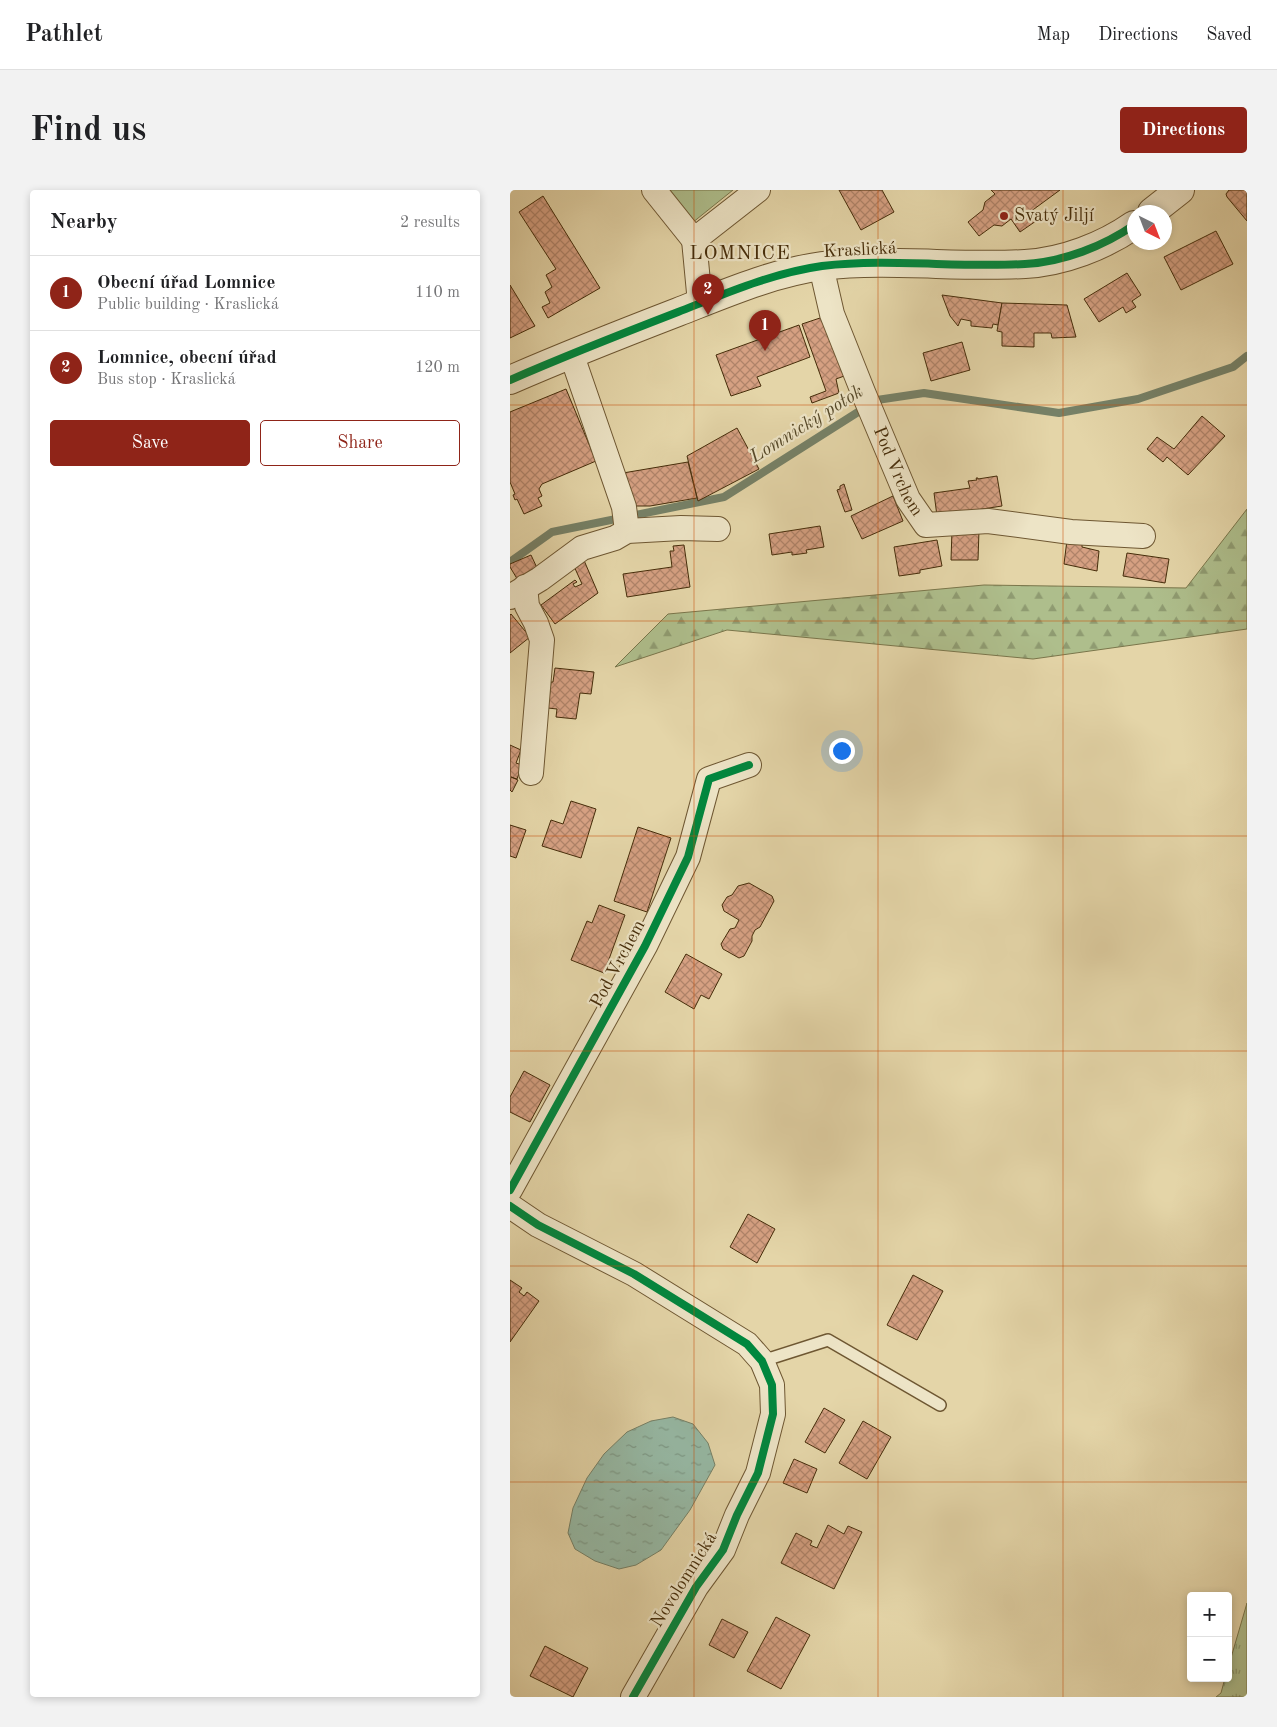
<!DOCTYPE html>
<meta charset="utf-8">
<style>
:root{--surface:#fff;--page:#f2f2f2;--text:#202124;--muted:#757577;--line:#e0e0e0;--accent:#8f2418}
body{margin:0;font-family:"Old Standard TT",serif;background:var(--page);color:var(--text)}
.controls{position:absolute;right:15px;bottom:15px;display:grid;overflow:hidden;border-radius:5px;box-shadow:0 2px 8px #0003}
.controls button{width:45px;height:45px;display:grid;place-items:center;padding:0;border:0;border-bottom:1px solid var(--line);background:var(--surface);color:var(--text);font:25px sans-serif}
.compass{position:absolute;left:617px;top:15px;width:45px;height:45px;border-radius:50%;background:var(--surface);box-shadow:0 2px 8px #0003;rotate:138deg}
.you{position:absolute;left:331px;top:560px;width:18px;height:18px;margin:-12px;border:4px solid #fff;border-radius:50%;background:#1a73e8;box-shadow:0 0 0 8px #1a73e833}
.badge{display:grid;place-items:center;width:32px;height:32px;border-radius:50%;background:var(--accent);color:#fff;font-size:16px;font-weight:700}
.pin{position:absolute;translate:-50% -41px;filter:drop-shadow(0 1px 2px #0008)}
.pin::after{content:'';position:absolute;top:26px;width:18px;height:15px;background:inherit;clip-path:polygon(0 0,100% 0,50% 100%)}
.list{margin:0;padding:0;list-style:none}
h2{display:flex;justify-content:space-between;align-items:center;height:65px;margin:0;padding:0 20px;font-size:21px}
h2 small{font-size:16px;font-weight:400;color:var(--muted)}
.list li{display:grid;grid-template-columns:32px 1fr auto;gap:15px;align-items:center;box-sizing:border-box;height:75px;padding:0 20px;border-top:1px solid var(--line)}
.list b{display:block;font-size:19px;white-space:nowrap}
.list p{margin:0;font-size:16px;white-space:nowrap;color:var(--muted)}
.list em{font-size:16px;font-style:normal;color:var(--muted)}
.actions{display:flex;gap:10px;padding:15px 20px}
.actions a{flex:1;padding:11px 0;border:1px solid var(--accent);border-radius:5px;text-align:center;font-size:18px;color:var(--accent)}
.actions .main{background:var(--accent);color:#fff}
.map{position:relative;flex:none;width:737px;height:1507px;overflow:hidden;border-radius:5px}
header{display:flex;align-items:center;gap:30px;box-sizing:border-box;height:70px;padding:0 25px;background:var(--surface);border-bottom:1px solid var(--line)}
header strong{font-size:24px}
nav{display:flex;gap:28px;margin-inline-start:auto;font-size:18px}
.intro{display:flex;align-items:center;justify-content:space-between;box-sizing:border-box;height:120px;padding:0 30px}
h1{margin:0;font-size:35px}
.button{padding:12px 22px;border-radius:5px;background:var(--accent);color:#fff;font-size:18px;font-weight:700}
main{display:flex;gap:30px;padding:0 30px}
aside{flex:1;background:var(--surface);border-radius:5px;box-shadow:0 2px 8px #0003}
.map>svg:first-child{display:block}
.grass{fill:url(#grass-tufts);stroke:#7a764b}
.forest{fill:url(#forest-firs);stroke:#7a764b}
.park{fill:#aebe8c;stroke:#7a764b}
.water{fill:url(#water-ripples);stroke:#768167}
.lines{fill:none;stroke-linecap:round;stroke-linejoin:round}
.stream{stroke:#768167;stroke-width:8}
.building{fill:url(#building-cross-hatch);stroke:#462d0a}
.service-casing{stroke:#6e5732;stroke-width:14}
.minor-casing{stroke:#6e5732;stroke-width:26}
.tertiary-casing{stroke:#6e5732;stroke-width:30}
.service{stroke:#ede4c6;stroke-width:11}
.minor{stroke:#ede4c6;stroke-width:24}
.tertiary{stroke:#ede4c6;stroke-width:28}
.cycleway-casing{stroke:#ede4c6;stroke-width:11}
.cycleway{stroke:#00873e;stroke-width:8}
.grid{fill:none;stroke:#c8500c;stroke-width:1;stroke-opacity:0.55}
.poi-dot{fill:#8f2418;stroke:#ede4c6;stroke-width:2}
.labels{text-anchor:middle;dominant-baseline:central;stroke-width:4.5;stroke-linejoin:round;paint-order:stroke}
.poi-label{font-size:18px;fill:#462d0a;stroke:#ede4c6;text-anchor:start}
.street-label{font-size:18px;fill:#462d0a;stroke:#ede4c6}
.water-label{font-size:19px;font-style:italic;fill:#564929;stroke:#ede4c6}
.quarter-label{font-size:20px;letter-spacing:1px;fill:#462d0a;stroke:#ede4c6}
</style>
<header>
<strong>Pathlet</strong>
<nav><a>Map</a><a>Directions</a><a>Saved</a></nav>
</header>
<div class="intro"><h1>Find us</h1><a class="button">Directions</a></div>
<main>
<aside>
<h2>Nearby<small>2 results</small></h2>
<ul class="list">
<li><span class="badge">1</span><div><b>Obecní úřad Lomnice</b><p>Public building · Kraslická</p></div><em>110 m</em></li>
<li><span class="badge">2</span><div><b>Lomnice, obecní úřad</b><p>Bus stop · Kraslická</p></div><em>120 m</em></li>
</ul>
<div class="actions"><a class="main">Save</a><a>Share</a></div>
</aside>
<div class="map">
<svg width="737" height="1507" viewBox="0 0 737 1507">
<defs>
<pattern id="grass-tufts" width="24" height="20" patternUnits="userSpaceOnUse" patternTransform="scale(1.25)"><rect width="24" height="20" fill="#aebe8c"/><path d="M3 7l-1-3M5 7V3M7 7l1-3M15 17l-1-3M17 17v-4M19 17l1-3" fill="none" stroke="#8f9b71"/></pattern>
<pattern id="forest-firs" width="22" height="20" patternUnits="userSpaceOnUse" patternTransform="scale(1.25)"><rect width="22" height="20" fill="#aebe8c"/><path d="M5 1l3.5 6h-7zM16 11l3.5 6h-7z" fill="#8f9b71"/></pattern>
<pattern id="water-ripples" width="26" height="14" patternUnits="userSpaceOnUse" patternTransform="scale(1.25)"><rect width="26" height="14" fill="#96b9a5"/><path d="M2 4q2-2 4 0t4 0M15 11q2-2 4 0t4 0" fill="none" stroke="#7c9785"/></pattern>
<pattern id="building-cross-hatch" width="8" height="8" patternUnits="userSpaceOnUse" patternTransform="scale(1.25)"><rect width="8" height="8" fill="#d5a082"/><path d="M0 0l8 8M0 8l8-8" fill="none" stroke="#af8369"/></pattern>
</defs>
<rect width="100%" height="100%" fill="#e4d5a8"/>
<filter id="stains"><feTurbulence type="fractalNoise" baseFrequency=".004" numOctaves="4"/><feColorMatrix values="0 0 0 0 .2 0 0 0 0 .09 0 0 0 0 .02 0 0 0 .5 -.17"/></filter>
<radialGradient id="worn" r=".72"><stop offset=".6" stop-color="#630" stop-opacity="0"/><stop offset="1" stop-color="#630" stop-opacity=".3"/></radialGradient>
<!-- grass -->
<path class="grass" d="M737,1413V1507H706L711,1503L715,1488H718V1478Z"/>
<!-- forest -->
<path class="forest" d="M737,319V439L523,469L217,440L105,477L158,424L474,395L676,398Z"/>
<!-- park -->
<path class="park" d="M157,0H223L182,33Z"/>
<!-- water -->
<path class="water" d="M163,1227L183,1234L198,1253L205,1275L180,1320L151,1360L126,1375L109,1379L85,1371L65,1359L58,1343L63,1318L77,1288L94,1264L117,1242L141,1231Z"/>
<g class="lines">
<!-- stream -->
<path class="stream" d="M0,372L42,342L214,307L367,210L414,203L549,223L628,209L723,177L737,166"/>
</g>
<!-- building -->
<g class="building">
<path d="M329,0H372L384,22L351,40Z"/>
<path d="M481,0H550L520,22L526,31L510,42L501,29L492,36L484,35L469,46L458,32L473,20L475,12L485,4Z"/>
<path d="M719,0H735L737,3V31L717,7L716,4Z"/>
<path d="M33,6L90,98L38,128L32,117L40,113L35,102L42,97L36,85L46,79L9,22Z"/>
<path d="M706,41L723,74L671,100L654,67Z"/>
<path d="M617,83L631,105L622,111L626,117L616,123L613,117L589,132L574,109Z"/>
<path d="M0,95L25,136L0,148Z"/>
<path d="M432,105L492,113L488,135L483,134L482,138L461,136V131L451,129L448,136L440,126Z"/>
<path d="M492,113L557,115L566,147L542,148L541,143H524V157L492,156V142L487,141Z"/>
<path d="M313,127L337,185L326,189L329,203L302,213L300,207L316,201L292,134Z"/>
<path d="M289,135L300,167L247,187L251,196L221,206L206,165Z"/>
<path d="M452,152L460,180L421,191L413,163Z"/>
<path d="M56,199L86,271L32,294L29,299L32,306L28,308L32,316L14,324L7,309L5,310L3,305L5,304L0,292V222Z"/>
<path d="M692,226L715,246L678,285L657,267L653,272L637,259L647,247L664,259Z"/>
<path d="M227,238L249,279L188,311L177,266Z"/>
<path d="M178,272L187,308L140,316H126L113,283Z"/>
<path d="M487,286L492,316L427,326L424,303L460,298L458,291L467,290L466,288H468V289Z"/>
<path d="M334,294L342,320L335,322L327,300L330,299V296Z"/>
<path d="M383,306L393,331L352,349L341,326Z"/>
<path d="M310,336L314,357L296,360L297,363L282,365V362L262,365L259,344Z"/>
<path d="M442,340H469L468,370H441Z"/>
<path d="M427,350L432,376L410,380V383L389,386L384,357Z"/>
<path d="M557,350L572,352V357L589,361L587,381L554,374Z"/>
<path d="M174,355L180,397L117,407L113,384L162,377L160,361H164L163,356Z"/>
<path d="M617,363L659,369L655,393L613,386Z"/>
<path d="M21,365L28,380L9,392L0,377V374Z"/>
<path d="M73,368L88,403L45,434L31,415L65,390L67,392L63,394L65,397L72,394L63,374Z"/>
<path d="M1,424L20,447L0,463V425Z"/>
<path d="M45,478L84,482L81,504L70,503L66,529L46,527L47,519L38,518L41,492H43Z"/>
<path d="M0,555L11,560L6,573L12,575L7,589L1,587L8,590L2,602L0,600Z"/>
<path d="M61,611L86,619L71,668L32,656L41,630L53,634Z"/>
<path d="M0,635L16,640L6,668L0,666Z"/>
<path d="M128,637L161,648L137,722L104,711Z"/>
<path d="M239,693L262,706L264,711L250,737L245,740L242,746V751L234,766L229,768L213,759L211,754L220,739L225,738L229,730L214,721L212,715L217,707L222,705L228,696Z"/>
<path d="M89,715L115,725L94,783L61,770L77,731L82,733Z"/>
<path d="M176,764L212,784L199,809L191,805L184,819L155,802Z"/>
<path d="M14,881L40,895L20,932L0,922V907Z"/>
<path d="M238,1024L265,1039L247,1073L220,1057Z"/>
<path d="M403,1085L433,1101L407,1150L377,1135Z"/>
<path d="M0,1090L12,1098L9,1102L14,1106L17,1102L29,1111L0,1152Z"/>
<path d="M314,1218L335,1230L315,1263L295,1252Z"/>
<path d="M353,1231L381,1247L357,1289L329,1273Z"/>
<path d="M284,1269L307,1279L297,1303L273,1293Z"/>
<path d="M318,1335L334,1344L338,1336L352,1342L324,1399L271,1373L286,1343L302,1351L300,1355L307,1358Z"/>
<path d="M266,1427L300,1445L271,1499L237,1481Z"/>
<path d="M212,1429L238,1442L224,1468L199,1455Z"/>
<path d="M35,1456L78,1478L63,1507L20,1486Z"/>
</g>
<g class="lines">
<!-- service casing -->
<g class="service-casing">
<path id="service" d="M252,1171L318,1150L430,1215"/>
</g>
<!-- minor casing -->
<g class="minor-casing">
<g id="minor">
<path d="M144,0L184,50"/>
<path id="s1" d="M311,76L322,124L353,202L398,309L416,335L478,331L561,342L633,346"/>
<path d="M190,113L184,50L248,0"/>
<path d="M61,163L114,317L117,341"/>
<path d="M15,397L17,416L26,433L32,450L21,583"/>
<path d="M0,407L30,389L72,358L105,348L117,341L171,338L208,339"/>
<path d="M0,1000L135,756L178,667L199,589L239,575"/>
<path d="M0,1016L28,1035L124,1084L237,1154L252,1171L262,1195L263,1224L248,1283L227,1325L213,1360L186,1397L123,1507"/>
</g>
</g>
<!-- tertiary casing -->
<g class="tertiary-casing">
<g id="tertiary">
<path d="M642,22L670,0"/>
<path d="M0,190C55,166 111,144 168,122C214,104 262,83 312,76C379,68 448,78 515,74C553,72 594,56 624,35"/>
</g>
</g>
<!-- service -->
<use href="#service" class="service"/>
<!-- minor -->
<use href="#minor" class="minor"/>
<!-- tertiary -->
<use href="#tertiary" class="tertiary"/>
<!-- cycleway casing -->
<g class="cycleway-casing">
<g id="cycleway">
<path d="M0,190C55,166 111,144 168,122C214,104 262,83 312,76C379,68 448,78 515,74C553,72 594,56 624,35"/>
<path d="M0,1000L135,756L178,667L199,589L239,575"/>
<path d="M0,1016L28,1035L124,1084L237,1154L252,1171L262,1195L263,1224L248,1283L227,1325L213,1360L186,1397L123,1507"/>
</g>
</g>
<!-- cycleway -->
<use href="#cycleway" class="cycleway"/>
</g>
<!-- grid -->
<path class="grid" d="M184,0V1507M368,0V1507M553,0V1507M0,215H737M0,431H737M0,646H737M0,861H737M0,1076H737M0,1292H737"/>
<!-- markers -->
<circle class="poi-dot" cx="494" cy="26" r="5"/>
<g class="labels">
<!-- poi labels -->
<g class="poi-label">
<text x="504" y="26">Svatý Jiljí</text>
</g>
<!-- street labels -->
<g class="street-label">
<text transform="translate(350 60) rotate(-3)">Kraslická</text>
<text stroke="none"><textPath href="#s1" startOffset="220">Pod Vrchem</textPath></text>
<text transform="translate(108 774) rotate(-62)">Pod Vrchem</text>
<text transform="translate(174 1390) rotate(-58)">Novolomnická</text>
</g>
<!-- water labels -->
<g class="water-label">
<text transform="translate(297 235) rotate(-32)">Lomnický potok</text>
</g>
<!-- quarter labels -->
<g class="quarter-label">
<text x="230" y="64">LOMNICE</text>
</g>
</g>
<rect width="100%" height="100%" filter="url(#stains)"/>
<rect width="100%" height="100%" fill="url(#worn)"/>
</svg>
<div class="controls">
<button>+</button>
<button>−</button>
</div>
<svg class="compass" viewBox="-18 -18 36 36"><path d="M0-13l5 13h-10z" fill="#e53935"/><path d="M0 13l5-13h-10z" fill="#757577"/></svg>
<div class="you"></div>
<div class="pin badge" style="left:255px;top:161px">1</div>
<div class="pin badge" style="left:198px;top:125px">2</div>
</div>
</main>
